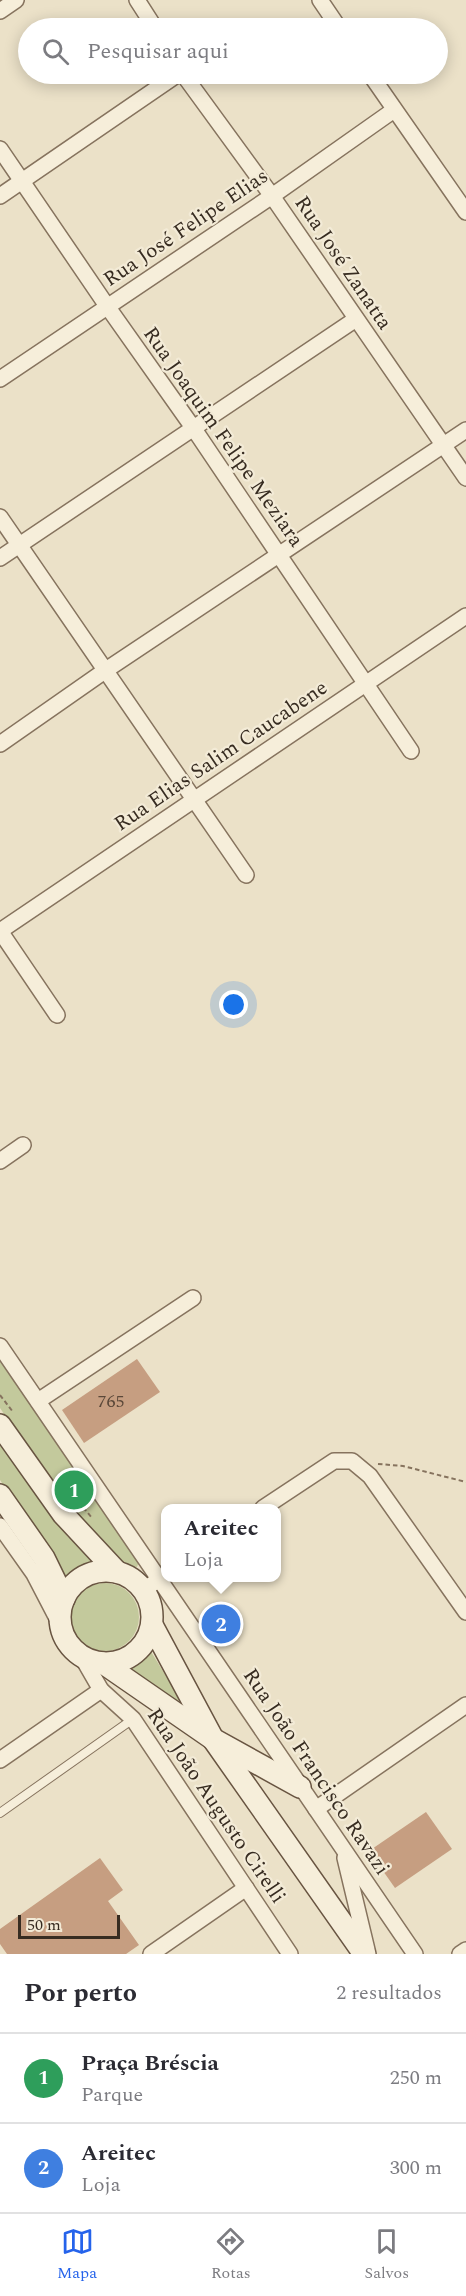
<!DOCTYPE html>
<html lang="pt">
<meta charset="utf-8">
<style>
:root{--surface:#fff;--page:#f2f2f3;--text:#2b2b33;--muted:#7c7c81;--line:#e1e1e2;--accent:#2563eb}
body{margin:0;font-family:Spectral,serif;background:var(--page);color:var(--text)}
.scale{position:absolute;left:18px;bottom:15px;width:102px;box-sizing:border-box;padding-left:6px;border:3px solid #372c21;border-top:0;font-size:16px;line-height:21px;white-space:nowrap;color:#372c21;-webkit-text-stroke:4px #f3ebd7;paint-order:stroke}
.you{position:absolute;left:234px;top:1005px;width:21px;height:21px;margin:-15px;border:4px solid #fff;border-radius:50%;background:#1a73e8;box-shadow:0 0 0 9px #1a73e833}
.badge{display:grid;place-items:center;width:39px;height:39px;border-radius:50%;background:var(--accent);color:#fff;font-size:20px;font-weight:700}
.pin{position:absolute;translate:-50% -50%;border:3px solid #fff;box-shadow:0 2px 6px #0006}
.popup{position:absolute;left:161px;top:1504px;width:120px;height:78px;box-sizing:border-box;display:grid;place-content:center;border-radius:12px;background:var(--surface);filter:drop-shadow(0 2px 4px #0005);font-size:20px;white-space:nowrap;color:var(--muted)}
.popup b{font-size:22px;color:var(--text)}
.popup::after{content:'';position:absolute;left:50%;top:100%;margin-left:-12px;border:12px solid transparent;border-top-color:var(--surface)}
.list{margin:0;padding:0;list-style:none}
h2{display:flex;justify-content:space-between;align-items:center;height:78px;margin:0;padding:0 24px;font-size:26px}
h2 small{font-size:20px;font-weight:400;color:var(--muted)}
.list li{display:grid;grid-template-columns:39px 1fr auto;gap:18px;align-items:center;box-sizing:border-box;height:90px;padding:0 24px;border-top:2px solid var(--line)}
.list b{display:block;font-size:22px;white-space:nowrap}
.list p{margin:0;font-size:20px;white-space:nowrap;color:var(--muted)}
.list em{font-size:20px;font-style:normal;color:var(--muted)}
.icon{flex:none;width:33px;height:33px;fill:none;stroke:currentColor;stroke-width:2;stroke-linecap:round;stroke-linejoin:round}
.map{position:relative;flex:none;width:466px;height:1954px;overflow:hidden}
.search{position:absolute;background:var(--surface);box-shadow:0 3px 15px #0003;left:18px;right:18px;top:18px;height:66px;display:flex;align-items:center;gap:15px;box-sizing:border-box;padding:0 21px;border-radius:33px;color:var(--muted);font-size:22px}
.sheet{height:258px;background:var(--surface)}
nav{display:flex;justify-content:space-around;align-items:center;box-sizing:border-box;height:84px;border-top:2px solid var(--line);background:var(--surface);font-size:16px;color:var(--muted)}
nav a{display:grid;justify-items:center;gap:3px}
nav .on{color:var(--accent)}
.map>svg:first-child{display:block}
.green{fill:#c3c99c}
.building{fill:#c69e81}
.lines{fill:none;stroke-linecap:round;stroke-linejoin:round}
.service-casing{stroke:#86735e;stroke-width:10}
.minor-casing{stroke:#86735e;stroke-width:18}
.secondary-casing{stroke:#685441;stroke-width:24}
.path{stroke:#86735e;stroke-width:2;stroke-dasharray:4.5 3;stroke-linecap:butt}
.service{stroke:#f6eeda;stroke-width:8}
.minor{stroke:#f6eeda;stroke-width:15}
.secondary{stroke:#f6eeda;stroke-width:21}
.labels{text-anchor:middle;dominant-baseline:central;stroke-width:4.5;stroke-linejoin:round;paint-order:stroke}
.number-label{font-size:18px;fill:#5b4839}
.street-label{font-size:21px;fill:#372c21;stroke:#f3ebd7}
</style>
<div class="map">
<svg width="466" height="1954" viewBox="0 0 466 1954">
<rect width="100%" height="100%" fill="#ebe1c8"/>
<!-- green -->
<g class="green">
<path d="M0,1361L139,1562L137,1567L126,1566L79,1517L37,1463L0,1408Z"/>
<path d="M0,1441L68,1537L97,1562V1565L63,1580L59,1569L0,1480Z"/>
<circle cx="105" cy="1617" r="34"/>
<path d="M150,1650L185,1707L182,1709L128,1667Z"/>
</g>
<!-- building -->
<g class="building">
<path d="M137,1359L160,1392L84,1443L62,1410Z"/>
<path d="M426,1812L452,1849L395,1888L369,1851Z"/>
<path d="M100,1858L123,1890L108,1901L139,1945L126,1954H7L0,1944V1929Z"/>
</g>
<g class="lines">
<!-- service casing -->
<g class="service-casing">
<path id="service" d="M0,1813L133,1719"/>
</g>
<!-- minor casing -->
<g class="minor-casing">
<g id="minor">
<path d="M137,0L155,28"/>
<path d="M320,0L339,28"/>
<path d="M0,11L16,0"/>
<path d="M183,74L272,196L466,478"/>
<path d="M370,74L466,212"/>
<path d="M0,149L107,306L194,429L411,751"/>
<path d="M0,196L178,74"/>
<path d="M0,379L272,196L394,110"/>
<path d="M0,517L246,875"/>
<path d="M0,558L356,319"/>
<path d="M0,744L106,670L466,430"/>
<path d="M0,931L466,616"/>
<path d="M0,931L57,1015"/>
<path d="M0,1161L23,1145"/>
<path d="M0,1346L415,1954"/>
<path d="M38,1401L193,1298"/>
<path d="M263,1508L334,1461H352L370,1476L466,1612"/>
<path d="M0,1526L34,1574L60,1624"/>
<path d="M144,1590L166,1574"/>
<path d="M82,1657L101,1690L133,1719L290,1954"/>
<path d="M0,1760L101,1690"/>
<path d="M316,1809L466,1705"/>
<path d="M345,1858L368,1954"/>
<path d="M151,1954L246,1888"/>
<path d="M460,1954L466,1950"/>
</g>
</g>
<!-- secondary casing -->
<g class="secondary-casing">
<g id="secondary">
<path d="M0,1425L63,1514L117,1572"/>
<path d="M0,1495L44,1558L64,1599"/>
<circle cx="106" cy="1617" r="46"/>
<path d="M152,1625L213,1739L364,1954"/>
<path d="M103,1663L213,1739L300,1787"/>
</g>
</g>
<!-- path -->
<g class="path">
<path d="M0,1395L13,1412"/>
<path d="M378,1464L403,1466L466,1482"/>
<path d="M69,1490L92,1518"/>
</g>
<!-- service -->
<use href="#service" class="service"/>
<!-- minor -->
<use href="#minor" class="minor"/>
<!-- secondary -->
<use href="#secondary" class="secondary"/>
</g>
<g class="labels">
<!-- number labels -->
<g class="number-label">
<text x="111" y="1401">765</text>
</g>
<!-- street labels -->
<g class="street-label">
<text transform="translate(186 228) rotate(-34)">Rua José Felipe Elias</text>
<text transform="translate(343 263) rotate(56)">Rua José Zanatta</text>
<text transform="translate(223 437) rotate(55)">Rua Joaquim Felipe Meziara</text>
<text transform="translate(221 756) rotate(-34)">Rua Elias Salim Caucabene</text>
<text transform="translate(316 1772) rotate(56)">Rua João Francisco Ravazi</text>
<text transform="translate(216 1806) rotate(56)">Rua João Augusto Cirelli</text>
</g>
</g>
</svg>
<div class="scale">50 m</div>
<div class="you"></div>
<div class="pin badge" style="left:74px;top:1490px;background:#2e9e5b">1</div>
<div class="pin badge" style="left:221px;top:1624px;background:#3f7fe0">2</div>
<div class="popup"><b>Areitec</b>Loja</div>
<div class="search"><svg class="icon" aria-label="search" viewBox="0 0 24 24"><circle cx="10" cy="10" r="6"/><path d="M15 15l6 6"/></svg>Pesquisar aqui</div>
</div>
<section class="sheet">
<h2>Por perto<small>2 resultados</small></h2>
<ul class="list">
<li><span class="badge" style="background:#2e9e5b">1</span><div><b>Praça Bréscia</b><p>Parque</p></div><em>250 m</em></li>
<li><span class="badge" style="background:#3f7fe0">2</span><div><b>Areitec</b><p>Loja</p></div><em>300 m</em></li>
</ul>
</section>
<nav>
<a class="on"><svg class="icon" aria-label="map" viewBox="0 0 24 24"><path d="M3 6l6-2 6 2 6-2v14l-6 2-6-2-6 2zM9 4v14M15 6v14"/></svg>Mapa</a>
<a><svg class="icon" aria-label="directions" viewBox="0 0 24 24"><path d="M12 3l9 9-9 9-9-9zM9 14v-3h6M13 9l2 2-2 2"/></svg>Rotas</a>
<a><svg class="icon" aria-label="saved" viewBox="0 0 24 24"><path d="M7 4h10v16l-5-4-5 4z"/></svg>Salvos</a>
</nav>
